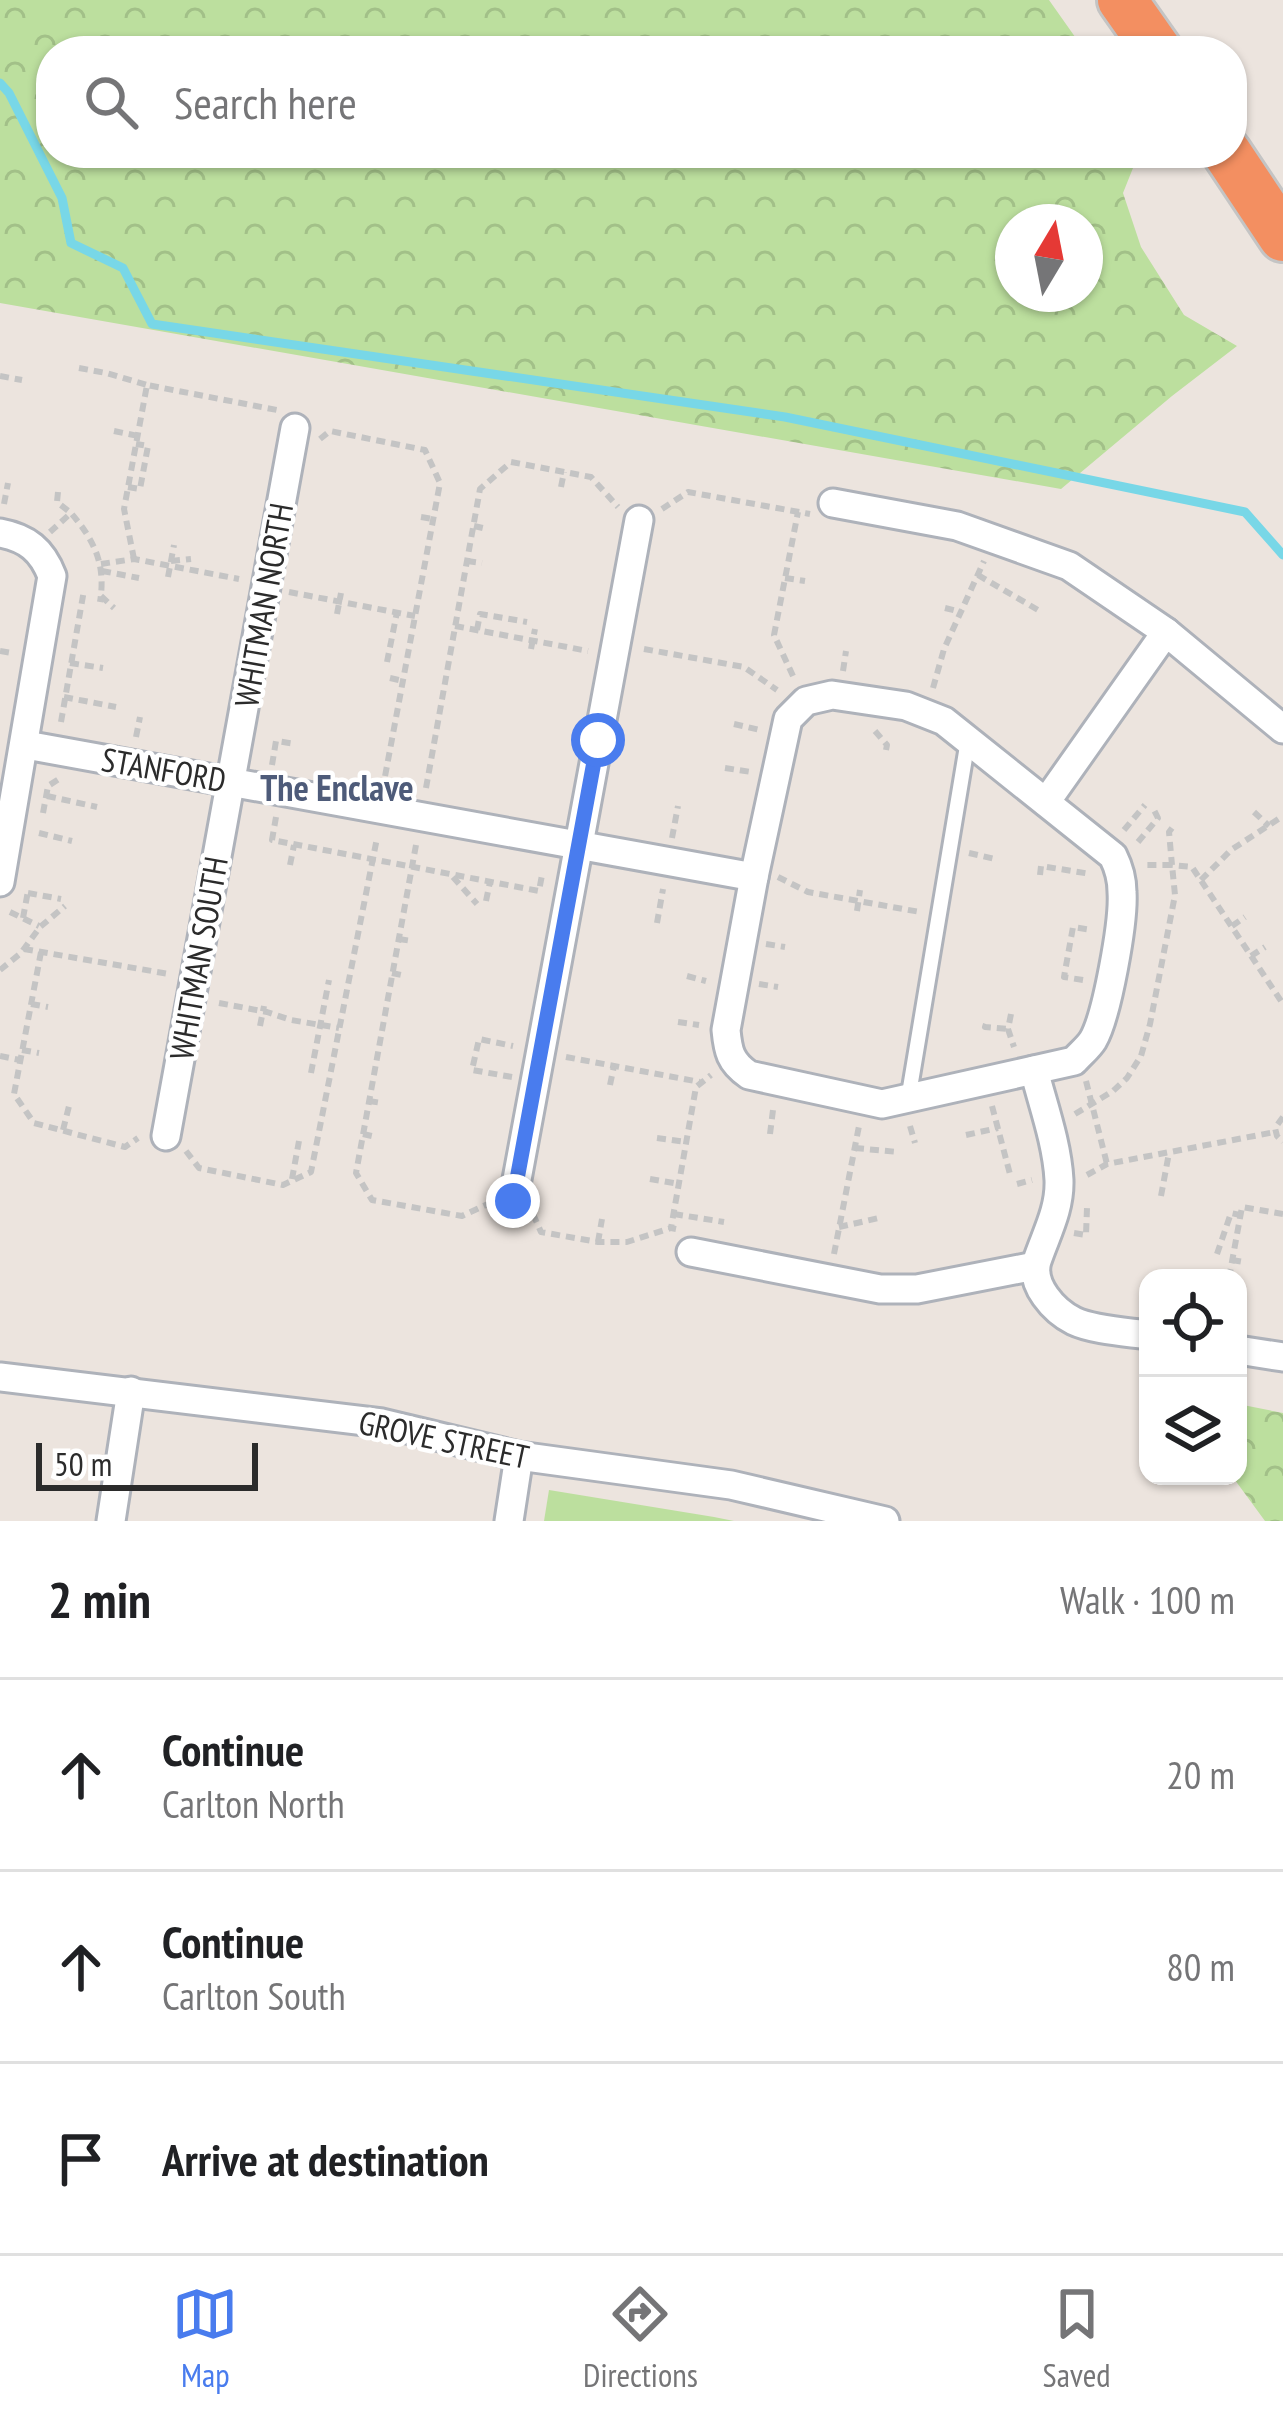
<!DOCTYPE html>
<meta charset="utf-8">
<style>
:root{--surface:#fff;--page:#f6f6f6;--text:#202124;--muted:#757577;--line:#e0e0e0;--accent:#497cee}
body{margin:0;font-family:"PT Sans Narrow",sans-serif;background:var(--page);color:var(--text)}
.controls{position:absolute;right:36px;bottom:36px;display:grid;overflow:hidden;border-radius:24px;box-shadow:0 3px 9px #0004}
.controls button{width:108px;height:108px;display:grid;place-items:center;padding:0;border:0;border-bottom:3px solid var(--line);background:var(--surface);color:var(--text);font:60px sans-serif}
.compass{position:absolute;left:995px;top:204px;width:108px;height:108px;border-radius:50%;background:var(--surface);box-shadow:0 3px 9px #0004;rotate:10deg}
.scale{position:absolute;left:36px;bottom:30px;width:222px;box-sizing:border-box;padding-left:12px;border:6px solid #2b2b2b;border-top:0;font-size:33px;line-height:42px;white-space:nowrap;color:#2b2b2b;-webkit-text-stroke:9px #fff;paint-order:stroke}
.stop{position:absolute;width:36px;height:36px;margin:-27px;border:9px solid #497cee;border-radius:50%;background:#fff}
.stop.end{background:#497cee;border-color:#fff;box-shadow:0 3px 12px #0008}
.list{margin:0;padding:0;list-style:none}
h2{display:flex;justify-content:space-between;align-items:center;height:156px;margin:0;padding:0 48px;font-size:51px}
h2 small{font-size:39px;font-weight:400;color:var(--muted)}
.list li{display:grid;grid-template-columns:78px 1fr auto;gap:36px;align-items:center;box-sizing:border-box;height:192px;padding:0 48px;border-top:3px solid var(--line)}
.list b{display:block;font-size:45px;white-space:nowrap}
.list p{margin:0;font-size:39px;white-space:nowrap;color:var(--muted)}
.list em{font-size:39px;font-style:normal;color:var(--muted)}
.icon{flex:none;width:66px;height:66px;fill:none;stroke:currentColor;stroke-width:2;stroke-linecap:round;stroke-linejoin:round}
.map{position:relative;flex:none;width:1283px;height:1521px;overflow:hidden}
.search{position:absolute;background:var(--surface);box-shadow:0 3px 9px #0004;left:36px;right:36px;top:36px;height:132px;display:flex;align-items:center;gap:30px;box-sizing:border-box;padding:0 42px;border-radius:48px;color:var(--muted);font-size:45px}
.sheet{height:732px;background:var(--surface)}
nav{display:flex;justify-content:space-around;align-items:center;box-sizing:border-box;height:168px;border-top:3px solid var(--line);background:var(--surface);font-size:33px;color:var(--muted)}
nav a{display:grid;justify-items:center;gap:6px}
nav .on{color:var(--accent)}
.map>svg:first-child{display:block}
.grass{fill:#bcdf9e}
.forest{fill:url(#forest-crowns);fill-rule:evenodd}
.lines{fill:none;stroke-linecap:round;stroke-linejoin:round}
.stream{stroke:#78d7e7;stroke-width:9}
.service-casing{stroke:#aeb2ba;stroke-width:20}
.minor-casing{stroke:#aeb2ba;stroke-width:33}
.motorway-casing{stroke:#c4c4c4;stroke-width:54}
.path{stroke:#c4c4c4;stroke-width:6;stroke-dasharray:9 6;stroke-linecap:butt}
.service{stroke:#fff;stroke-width:14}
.minor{stroke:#fff;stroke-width:27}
.motorway{stroke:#f38f61;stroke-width:48}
.route{stroke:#497cee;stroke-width:15}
.labels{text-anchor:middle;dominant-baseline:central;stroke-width:9;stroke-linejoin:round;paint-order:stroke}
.street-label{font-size:33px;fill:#2b2b2b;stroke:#fff}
.neighbourhood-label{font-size:36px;font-weight:bold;fill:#4e5b79;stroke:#fff}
</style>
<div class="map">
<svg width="1283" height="1521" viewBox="0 0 1283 1521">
<defs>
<pattern id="forest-crowns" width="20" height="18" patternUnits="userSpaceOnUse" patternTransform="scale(3)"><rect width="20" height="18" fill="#bcdf9e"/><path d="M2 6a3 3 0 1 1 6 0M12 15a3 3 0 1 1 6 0" fill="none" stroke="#a2c088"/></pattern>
</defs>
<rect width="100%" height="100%" fill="#ece4de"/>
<!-- grass -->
<path class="grass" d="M549,1490L714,1517L734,1521H544Z"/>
<!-- forest -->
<g class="forest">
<path d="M0,0H1049L1085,51H51V153H1139L1123,193L1141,247L1184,315L1237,346L1172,396L1061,489L0,303ZM1013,222H1085V294H1013Z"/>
<path d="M1238,1404L1283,1413V1521H1265L1232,1476H1238Z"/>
</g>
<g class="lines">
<!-- stream -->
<path class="stream" d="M0,83L9,93L62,198L71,243L123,268L152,324L785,417L1245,512L1283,555"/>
<!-- service casing -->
<g class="service-casing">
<path id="service" d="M908,1100L968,740"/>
</g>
<!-- minor casing -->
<g class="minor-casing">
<g id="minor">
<path d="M833,503L957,526L1069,566L1166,632"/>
<path d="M0,533C27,538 42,550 52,576L0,882"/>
<path d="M832,695L906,706L944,721L1113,856C1119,868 1122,879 1122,892C1124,921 1107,1016 1093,1040C1088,1048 1080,1054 1074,1061L882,1104L749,1075C730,1062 728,1051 726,1030L754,877L788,719L806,701Z"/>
<path d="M26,745L754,877"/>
<path d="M1046,802L1166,632L1283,729"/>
<path d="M1034,1070C1043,1105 1057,1143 1059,1180C1060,1210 1046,1234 1037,1261C1030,1285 1054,1311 1074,1321C1093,1330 1127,1332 1148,1335"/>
<path d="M166,1136L295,428"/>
<path d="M513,1201L639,520"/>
<path d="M691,1252L880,1289H917L1035,1266"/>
<path d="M1238,1350L1283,1357"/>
<path d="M0,1377L382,1423L519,1456L731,1485L885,1521"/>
<path d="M111,1521L131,1391"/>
<path d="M509,1521L519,1456"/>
</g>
</g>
<!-- motorway casing -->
<g class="motorway-casing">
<g id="motorway">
<path d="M1122,0L1158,51"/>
<path d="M1227,153L1283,237"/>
</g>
</g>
<!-- path -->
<g class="path">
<path d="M79,368L106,373L147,385"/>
<path d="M0,376L22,380"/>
<path d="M114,431L138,436"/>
<path d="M320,439L330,431L425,450L440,483L383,787"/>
<path d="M128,487L140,489L148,446L136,444"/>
<path d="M561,487L564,472"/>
<path d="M58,492L57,502L71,513"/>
<path d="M4,504L8,483"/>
<path d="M662,509L688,492L810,514"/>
<path d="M421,517L433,519"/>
<path d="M474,526L487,529"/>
<path d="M50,532L71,513C95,541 106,565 100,602"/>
<path d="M134,559L124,509L147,385L277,410"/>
<path d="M171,561L191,559"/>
<path d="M467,561L482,563"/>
<path d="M101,564L134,559L239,579"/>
<path d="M102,571L139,578"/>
<path d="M978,575L1038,610"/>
<path d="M168,577L174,545"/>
<path d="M785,578L805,581"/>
<path d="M289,592L415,616"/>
<path d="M101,596L114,608"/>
<path d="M945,608L961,612"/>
<path d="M337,614L341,593"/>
<path d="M455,626L588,651"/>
<path d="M477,630L480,614L527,622"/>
<path d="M531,649L535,629"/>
<path d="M644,649L744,667L777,690"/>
<path d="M0,651L12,653"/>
<path d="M387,662L397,612"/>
<path d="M70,663L103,668"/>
<path d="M843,671L846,651"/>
<path d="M793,676L774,635L798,512"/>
<path d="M390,678L403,681"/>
<path d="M933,688L944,649L984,561"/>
<path d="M64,697L116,707"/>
<path d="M61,722L84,590"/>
<path d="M734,724L760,730"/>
<path d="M875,731L887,745L886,750"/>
<path d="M136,737L140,717"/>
<path d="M272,765L276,741L296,744"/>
<path d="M725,768L751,772"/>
<path d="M426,788L480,489L511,462L591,477L618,507"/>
<path d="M47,796L97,807"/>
<path d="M1254,812L1269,826"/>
<path d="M43,813L48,786L59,779"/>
<path d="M276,817L272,840L539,891L542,875"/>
<path d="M1172,828L1169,832L1172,865L1192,867L1283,1004"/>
<path d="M1124,830L1145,805"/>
<path d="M39,833L72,841"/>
<path d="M672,838L678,806"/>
<path d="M1138,842L1158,818L1152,806"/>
<path d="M416,845L356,1173L372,1200L462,1216L488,1204"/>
<path d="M969,853L995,859"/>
<path d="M290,865L294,845"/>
<path d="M1040,875L1041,866L1091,874"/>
<path d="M453,877L477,904"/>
<path d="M778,877L808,892L920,912"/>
<path d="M1201,880L1231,850L1283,816"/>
<path d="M28,893L61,899"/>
<path d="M486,901L490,882"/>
<path d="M857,911L860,890"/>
<path d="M10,912L39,926"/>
<path d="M23,918L28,891"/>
<path d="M657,923L663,889"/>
<path d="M1232,926L1245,917"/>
<path d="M399,939L412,941"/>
<path d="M766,944L785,947"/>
<path d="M24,949L169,974"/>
<path d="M41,952L14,1094L34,1123L125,1147L138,1138"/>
<path d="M1251,956L1265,947"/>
<path d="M0,970L21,953L40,927L65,906"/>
<path d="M392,973L406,976"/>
<path d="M687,976L706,981"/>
<path d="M1083,980L1064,977L1073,927L1092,930"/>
<path d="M759,984L778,987"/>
<path d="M219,1003L267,1012L291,1020L339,1028"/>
<path d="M31,1004L48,1007"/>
<path d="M1011,1014L1008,1029L1014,1047"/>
<path d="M678,1022L699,1025"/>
<path d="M986,1024L985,1027L1008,1029"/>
<path d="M260,1026L264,1006"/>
<path d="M22,1050L39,1053"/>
<path d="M0,1056L20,1060"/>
<path d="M566,1057L700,1082"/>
<path d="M311,1073L329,980"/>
<path d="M512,1077L472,1070L479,1039L513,1046"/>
<path d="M1086,1081L1107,1164"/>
<path d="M610,1085L614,1066"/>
<path d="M369,1101L382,1103"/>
<path d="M992,1106L1011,1178"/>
<path d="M1075,1114L1113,1091L1127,1078L1141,1056L1150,1024L1175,895L1172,865H1146"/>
<path d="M1283,1117L1275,1128L1277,1136L1283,1142"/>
<path d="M910,1126L915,1143"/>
<path d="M63,1130L69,1106"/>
<path d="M363,1134L376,1137"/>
<path d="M770,1134L773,1110"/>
<path d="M966,1135L998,1128"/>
<path d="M657,1138L686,1142"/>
<path d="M855,1148L898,1152"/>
<path d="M186,1151L199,1168L283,1185L311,1172L377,838"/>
<path d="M1087,1175L1107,1164L1275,1132"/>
<path d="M292,1179L299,1141"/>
<path d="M650,1179L679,1184"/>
<path d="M1017,1184L1032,1180"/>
<path d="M1161,1196L1169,1153"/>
<path d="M533,1214L541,1232L598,1242H627L671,1228"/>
<path d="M674,1214L724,1222"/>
<path d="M839,1227L879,1218"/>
<path d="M676,1229L671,1228L696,1087L711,1075"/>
<path d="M1074,1233L1086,1235L1087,1208"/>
<path d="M598,1242L602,1219"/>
<path d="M834,1254L859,1126"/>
<path d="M1217,1254L1231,1213L1240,1215"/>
<path d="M1232,1260L1244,1262"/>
<path d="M1229,1278L1242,1207L1283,1214"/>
</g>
<!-- service -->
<use href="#service" class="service"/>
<!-- minor -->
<use href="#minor" class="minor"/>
<!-- motorway -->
<use href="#motorway" class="motorway"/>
</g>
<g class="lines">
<!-- route -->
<path class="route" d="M513,1201L598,740"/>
</g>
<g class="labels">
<!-- street labels -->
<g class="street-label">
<text transform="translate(263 605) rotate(-80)">WHITMAN NORTH</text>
<text transform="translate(164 769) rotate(10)">STANFORD</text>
<text transform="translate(198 958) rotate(-80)">WHITMAN SOUTH</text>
<text transform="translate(444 1439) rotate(12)">GROVE STREET</text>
</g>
<!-- neighbourhood labels -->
<g class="neighbourhood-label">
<text x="337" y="787">The Enclave</text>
</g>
</g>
</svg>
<div class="controls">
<button><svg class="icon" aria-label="locate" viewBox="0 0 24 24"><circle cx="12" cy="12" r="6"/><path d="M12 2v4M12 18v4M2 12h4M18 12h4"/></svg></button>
<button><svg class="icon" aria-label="layers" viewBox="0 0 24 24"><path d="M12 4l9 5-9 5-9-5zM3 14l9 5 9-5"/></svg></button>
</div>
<svg class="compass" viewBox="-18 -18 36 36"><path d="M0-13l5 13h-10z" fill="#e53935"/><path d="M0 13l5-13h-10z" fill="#757577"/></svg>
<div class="scale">50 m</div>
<div class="stop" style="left:598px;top:740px"></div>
<div class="stop end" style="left:513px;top:1201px"></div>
<div class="search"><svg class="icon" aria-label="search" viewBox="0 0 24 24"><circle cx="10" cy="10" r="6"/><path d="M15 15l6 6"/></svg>Search here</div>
</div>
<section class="sheet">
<h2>2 min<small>Walk · 100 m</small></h2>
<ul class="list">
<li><svg class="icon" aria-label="ahead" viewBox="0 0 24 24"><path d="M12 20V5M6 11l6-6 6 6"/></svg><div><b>Continue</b><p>Carlton North</p></div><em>20 m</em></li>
<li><svg class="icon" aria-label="ahead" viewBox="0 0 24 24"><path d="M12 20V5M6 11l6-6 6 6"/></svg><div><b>Continue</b><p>Carlton South</p></div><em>80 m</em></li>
<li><svg class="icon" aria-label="arrive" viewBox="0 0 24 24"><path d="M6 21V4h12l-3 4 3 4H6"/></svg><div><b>Arrive at destination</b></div></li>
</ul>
</section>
<nav>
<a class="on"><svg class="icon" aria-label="map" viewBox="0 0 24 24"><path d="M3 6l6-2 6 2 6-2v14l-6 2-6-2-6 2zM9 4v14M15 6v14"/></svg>Map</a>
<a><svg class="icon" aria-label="directions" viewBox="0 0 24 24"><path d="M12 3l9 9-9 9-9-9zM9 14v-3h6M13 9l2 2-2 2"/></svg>Directions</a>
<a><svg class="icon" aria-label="saved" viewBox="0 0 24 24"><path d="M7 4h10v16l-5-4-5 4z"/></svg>Saved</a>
</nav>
